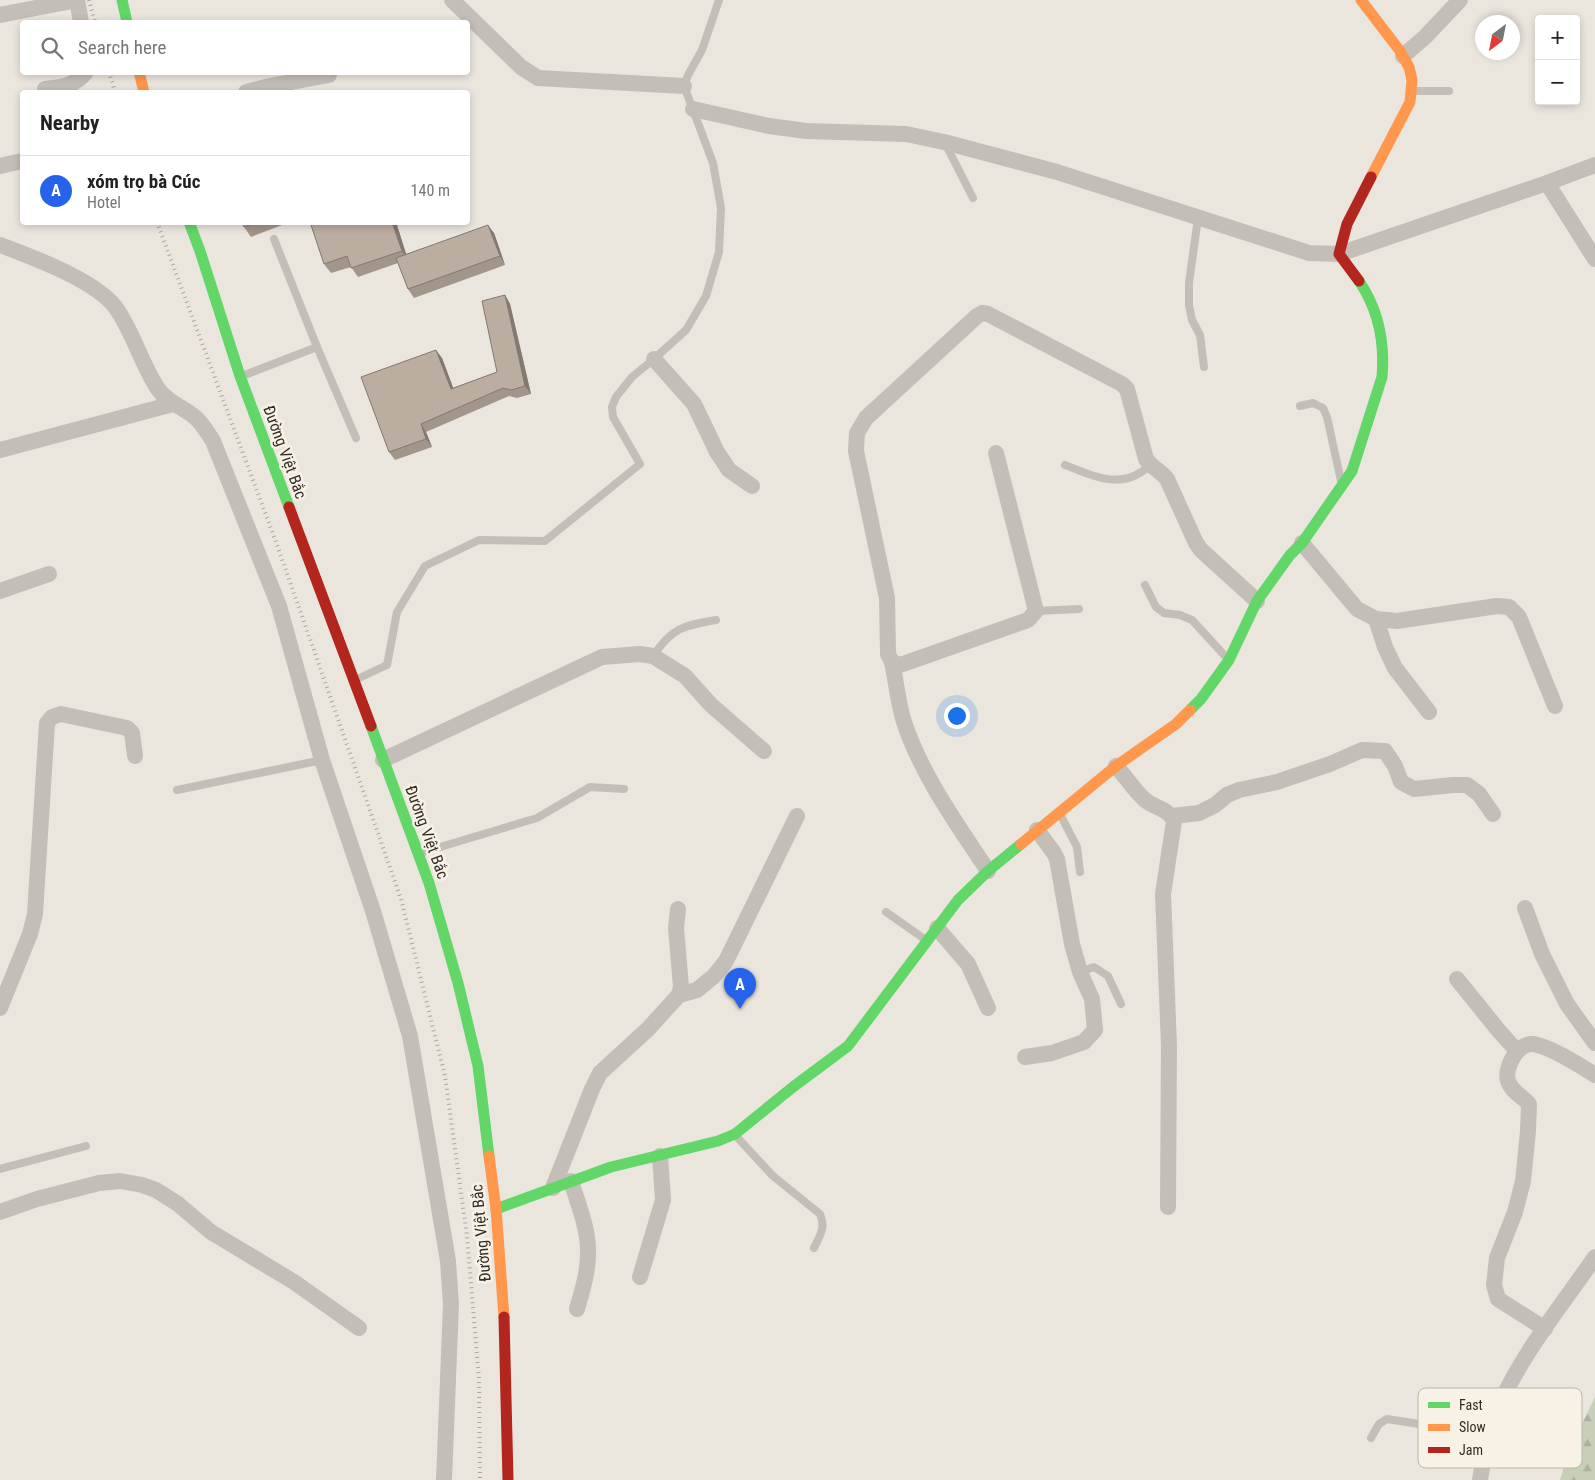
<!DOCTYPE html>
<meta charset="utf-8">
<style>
:root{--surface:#fff;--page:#f2f2f2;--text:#222;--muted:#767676;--line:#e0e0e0;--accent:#2563eb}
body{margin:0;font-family:"Roboto Condensed",sans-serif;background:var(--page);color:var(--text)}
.controls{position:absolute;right:15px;top:15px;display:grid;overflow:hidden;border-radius:5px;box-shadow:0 2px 8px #0003}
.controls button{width:45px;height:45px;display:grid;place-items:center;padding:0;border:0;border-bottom:1px solid var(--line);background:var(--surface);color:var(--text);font:25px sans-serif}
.compass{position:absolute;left:1475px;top:15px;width:45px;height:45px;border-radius:50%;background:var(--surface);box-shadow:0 2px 8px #0003;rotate:212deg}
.you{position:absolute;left:956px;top:715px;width:18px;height:18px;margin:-12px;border:4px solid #fff;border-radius:50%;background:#1a73e8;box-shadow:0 0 0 8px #1a73e833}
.badge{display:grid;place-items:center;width:32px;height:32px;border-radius:50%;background:var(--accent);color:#fff;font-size:16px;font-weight:700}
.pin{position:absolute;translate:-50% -41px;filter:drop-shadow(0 1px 2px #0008)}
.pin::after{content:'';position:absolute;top:26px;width:18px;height:15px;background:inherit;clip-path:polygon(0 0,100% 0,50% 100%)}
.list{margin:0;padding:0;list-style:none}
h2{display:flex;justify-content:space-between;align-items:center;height:65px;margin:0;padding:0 20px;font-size:21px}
h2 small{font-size:16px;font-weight:400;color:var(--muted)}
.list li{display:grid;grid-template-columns:32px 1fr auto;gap:15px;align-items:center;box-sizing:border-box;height:70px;padding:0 20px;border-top:1px solid var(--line)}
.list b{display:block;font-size:19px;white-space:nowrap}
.list p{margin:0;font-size:16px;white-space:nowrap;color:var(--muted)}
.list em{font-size:16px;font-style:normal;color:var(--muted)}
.icon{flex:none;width:28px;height:28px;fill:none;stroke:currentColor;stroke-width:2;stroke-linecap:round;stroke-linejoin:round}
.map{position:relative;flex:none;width:1595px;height:1480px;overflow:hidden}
.search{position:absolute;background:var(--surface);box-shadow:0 2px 8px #0003;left:20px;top:20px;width:450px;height:55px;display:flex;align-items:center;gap:12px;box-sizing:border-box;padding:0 18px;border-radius:5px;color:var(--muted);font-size:19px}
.panel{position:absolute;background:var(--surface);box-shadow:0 2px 8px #0003;left:20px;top:90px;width:450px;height:135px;border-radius:5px}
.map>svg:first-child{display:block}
.forest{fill:url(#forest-firs)}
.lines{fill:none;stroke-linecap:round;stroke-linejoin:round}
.lane{stroke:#c3beb7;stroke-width:8}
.street{stroke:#c3beb7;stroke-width:16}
.fast{stroke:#63d668;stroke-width:11}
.slow{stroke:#ff974d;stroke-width:11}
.jam{stroke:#b3261e;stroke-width:11}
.rail{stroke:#aaa7a2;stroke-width:4;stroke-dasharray:1 4;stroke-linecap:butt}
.wall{fill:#a2958a}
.shaded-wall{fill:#847971}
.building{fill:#bcada1;stroke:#847971}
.labels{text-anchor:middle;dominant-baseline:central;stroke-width:5;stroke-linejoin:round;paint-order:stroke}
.street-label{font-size:16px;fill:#322c26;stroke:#f7f2e5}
.key{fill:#f7f2e5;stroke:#bcb7ac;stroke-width:1}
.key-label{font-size:14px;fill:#322c26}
</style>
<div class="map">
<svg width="1595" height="1480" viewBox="0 0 1595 1480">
<defs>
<pattern id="forest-firs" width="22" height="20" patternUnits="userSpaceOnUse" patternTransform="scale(1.25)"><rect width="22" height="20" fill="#c7cfb9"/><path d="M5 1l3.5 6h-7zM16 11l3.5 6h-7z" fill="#abb29f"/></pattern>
</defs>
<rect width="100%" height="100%" fill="#eae6de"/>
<!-- forest -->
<path class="forest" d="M1595,1397V1480H1560L1571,1446Z"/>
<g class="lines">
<!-- lane -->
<g class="lane">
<path d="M1414,91H1449"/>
<path d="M945,143L973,198"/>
<path d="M1198,218L1189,283V305L1192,320L1200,335L1204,367"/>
<path d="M274,239L317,347L356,438"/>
<path d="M242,376L317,347"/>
<path d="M1300,406L1313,403L1323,408L1327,417L1341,481"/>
<path d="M1065,465C1086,473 1111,486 1134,476C1139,474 1145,469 1151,466"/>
<path d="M1145,585L1156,607L1164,613L1180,615L1192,620L1226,657"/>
<path d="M1036,611L1079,609"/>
<path d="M653,656C673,627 683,626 716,620"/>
<path d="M355,680L387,665L397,612L425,566L479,540L545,541L640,464L613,417L612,407L616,397L632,377L654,359L686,330L706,296L719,252L721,208L713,163L684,86L688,75L702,50L719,0"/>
<path d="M177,790L322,760"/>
<path d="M1060,814L1077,847L1080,872"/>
<path d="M420,853L537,818L590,787L624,789"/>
<path d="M886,912L926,940"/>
<path d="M1080,972L1094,967L1108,976L1121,1004"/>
<path d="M736,1136L773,1176L820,1214C826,1228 820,1235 814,1248"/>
<path d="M0,1169L86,1146"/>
<path d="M1371,1438L1379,1424L1387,1419L1489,1435"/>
</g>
<!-- street -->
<g class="street">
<path d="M77,0L81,22"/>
<path d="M452,0L521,67L538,78L684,86"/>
<path d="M0,15L77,0"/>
<path d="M1403,56L1425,37L1460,0"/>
<path d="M45,89C62,87 75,86 86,72"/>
<path d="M246,92L270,86L329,75"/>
<path d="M693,109L769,126L806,131L906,134L944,142L1057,172L1309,253L1339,254L1547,183L1595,165"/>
<path d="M0,166L22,161"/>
<path d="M1547,183L1595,259"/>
<path d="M0,245C32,257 101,282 118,311C134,335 142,365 158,389C168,404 185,407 197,419C203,425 208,433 213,441L279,606L322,760L373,911L410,1036L448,1261L451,1304L444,1480"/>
<path d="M654,359L694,404L717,452L729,470L752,486"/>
<path d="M0,450L173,404"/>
<path d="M1302,543L1357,609L1376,619L1397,621L1497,606L1509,607L1519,617L1555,706"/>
<path d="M0,591L49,574"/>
<path d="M1376,619L1385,647L1395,668L1429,712"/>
<path d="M892,662L900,665L1028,620L1036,611L996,453"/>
<path d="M383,760L602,657L640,654L653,656L685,676L711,705L764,751"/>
<path d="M1116,766C1126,777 1134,790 1145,800C1155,808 1169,809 1174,821L1163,894L1169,1046L1168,1207"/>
<path d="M1172,816L1199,813L1215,805L1227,795L1239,790L1277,782L1330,764L1362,750L1385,751L1395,766L1401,782L1414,789L1453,785H1467L1479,794L1493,814"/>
<path d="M988,871C957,824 922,776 904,722C898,703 896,681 892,662L888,654L887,598L856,451L857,433L866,418L977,316L982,313L988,314L1122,384L1127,389L1146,459C1152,468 1161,471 1167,479L1196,543L1201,550L1257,601"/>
<path d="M1525,908L1542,954L1567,1004L1595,1043"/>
<path d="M937,928L968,964L988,1008"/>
<path d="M1457,979L1499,1031L1517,1051"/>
<path d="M679,995L697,990L714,976L726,961L797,816"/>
<path d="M0,1008L30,934L35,914L47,723L52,717L61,714L127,728L132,733L135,756"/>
<path d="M1025,1057L1052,1053L1084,1042L1095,1030L1092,999L1080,972L1072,944L1057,859L1054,853L1037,830"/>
<path d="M571,1181C578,1204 589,1230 588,1254C588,1273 582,1291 577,1309"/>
<path d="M553,1188L592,1089L600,1073L647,1030L679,995L681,987L676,928L678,909"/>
<path d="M0,1212L37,1199L99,1183L120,1181L142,1185L156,1190L178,1204L211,1232L294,1282L359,1328"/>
<path d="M640,1277L663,1200L660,1156"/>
<path d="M1545,1329L1498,1299L1494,1285L1497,1258L1515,1212L1523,1181L1528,1131L1529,1104C1523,1097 1511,1091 1508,1081C1504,1068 1517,1043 1533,1044C1549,1046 1581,1066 1595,1075"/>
<path d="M1480,1480C1484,1455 1489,1429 1499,1406C1523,1352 1562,1305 1595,1257"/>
</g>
<!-- fast -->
<g class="fast">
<path d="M122,0L127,22"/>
<path d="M189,222L200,251L240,376L289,507"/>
<path d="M1190,710L1201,699L1229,660L1257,601L1290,555L1302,543L1352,471L1382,377C1385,343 1378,309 1359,281"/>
<path d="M371,726L429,883L458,983L478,1066L489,1156"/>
<path d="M496,1209L611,1167L718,1141L735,1134L793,1087L848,1046L958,900L988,871L1021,844"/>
</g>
<!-- slow -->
<g class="slow">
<path d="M1361,0L1400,51L1409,67L1412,80L1410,102L1371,177"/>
<path d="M139,72L144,92"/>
<path d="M1021,844L1116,766L1176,724L1190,710"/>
<path d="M489,1156L496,1209L504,1317"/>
</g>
<!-- jam -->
<g class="jam">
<path d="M1359,281L1339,254L1347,224L1371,177"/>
<path d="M289,507L371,726"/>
<path d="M504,1317L508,1480"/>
</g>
<!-- rail -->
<g class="rail">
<path d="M89,0L95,22"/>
<path d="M109,72L115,92"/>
<path d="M157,222L276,542L401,899L445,1076L467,1236L479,1379L480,1480"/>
</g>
</g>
<!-- wall -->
<g class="wall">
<path d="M242,222H290L251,237L244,227Z"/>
<path d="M310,222H396L406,254L494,233L505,265L414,298L408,289L398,263L358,277L351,267L331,273L324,264Z"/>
<path d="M505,295L510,304L531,394L517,398L509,396L426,432L432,447L395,460L389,452L442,358L453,388L497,372Z"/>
</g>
<!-- shaded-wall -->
<g class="shaded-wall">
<path d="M392,222H396L408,260L402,251Z"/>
<path d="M488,225L494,233L505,265L500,256Z"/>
<path d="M505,295L510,304L531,394L525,386Z"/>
<path d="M436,350L442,358L457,398L451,389Z"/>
<path d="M421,424L426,432L432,447L426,439Z"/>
</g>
<!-- building -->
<g class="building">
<path d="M242,222H257L244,227Z"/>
<path d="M310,222H392L402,251L351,268L347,256L324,264Z"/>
<path d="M488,225L500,256L408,289L396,258Z"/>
<path d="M505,295L525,386L511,390L503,388L421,424L426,439L389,452L361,377L436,350L451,389L497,372L482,301Z"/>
</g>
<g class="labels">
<!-- street labels -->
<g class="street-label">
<text transform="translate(285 452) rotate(70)">Đường Việt Bắc</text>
<text transform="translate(427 832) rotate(70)">Đường Việt Bắc</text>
<text transform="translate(481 1233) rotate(-95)">Đường Việt Bắc</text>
</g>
</g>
<!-- legend -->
<rect x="1418" y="1388" width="164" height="80" rx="8" class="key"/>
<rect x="1428" y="1402" width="22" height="6" fill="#63d668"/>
<rect x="1428" y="1424" width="22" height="7" fill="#ff974d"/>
<rect x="1428" y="1447" width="22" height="6" fill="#b3261e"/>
<g class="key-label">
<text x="1459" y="1410">Fast</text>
<text x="1459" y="1432">Slow</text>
<text x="1459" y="1455">Jam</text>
</g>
</svg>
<div class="controls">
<button>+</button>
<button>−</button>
</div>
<svg class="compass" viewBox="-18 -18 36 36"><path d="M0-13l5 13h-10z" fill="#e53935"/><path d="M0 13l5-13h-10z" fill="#767676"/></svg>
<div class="you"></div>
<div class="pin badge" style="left:740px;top:1009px">A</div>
<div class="search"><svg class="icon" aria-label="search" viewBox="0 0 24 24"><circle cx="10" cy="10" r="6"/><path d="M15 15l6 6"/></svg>Search here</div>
<section class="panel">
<h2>Nearby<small></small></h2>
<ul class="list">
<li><span class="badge">A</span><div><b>xóm trọ bà Cúc</b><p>Hotel</p></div><em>140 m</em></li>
</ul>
</section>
</div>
